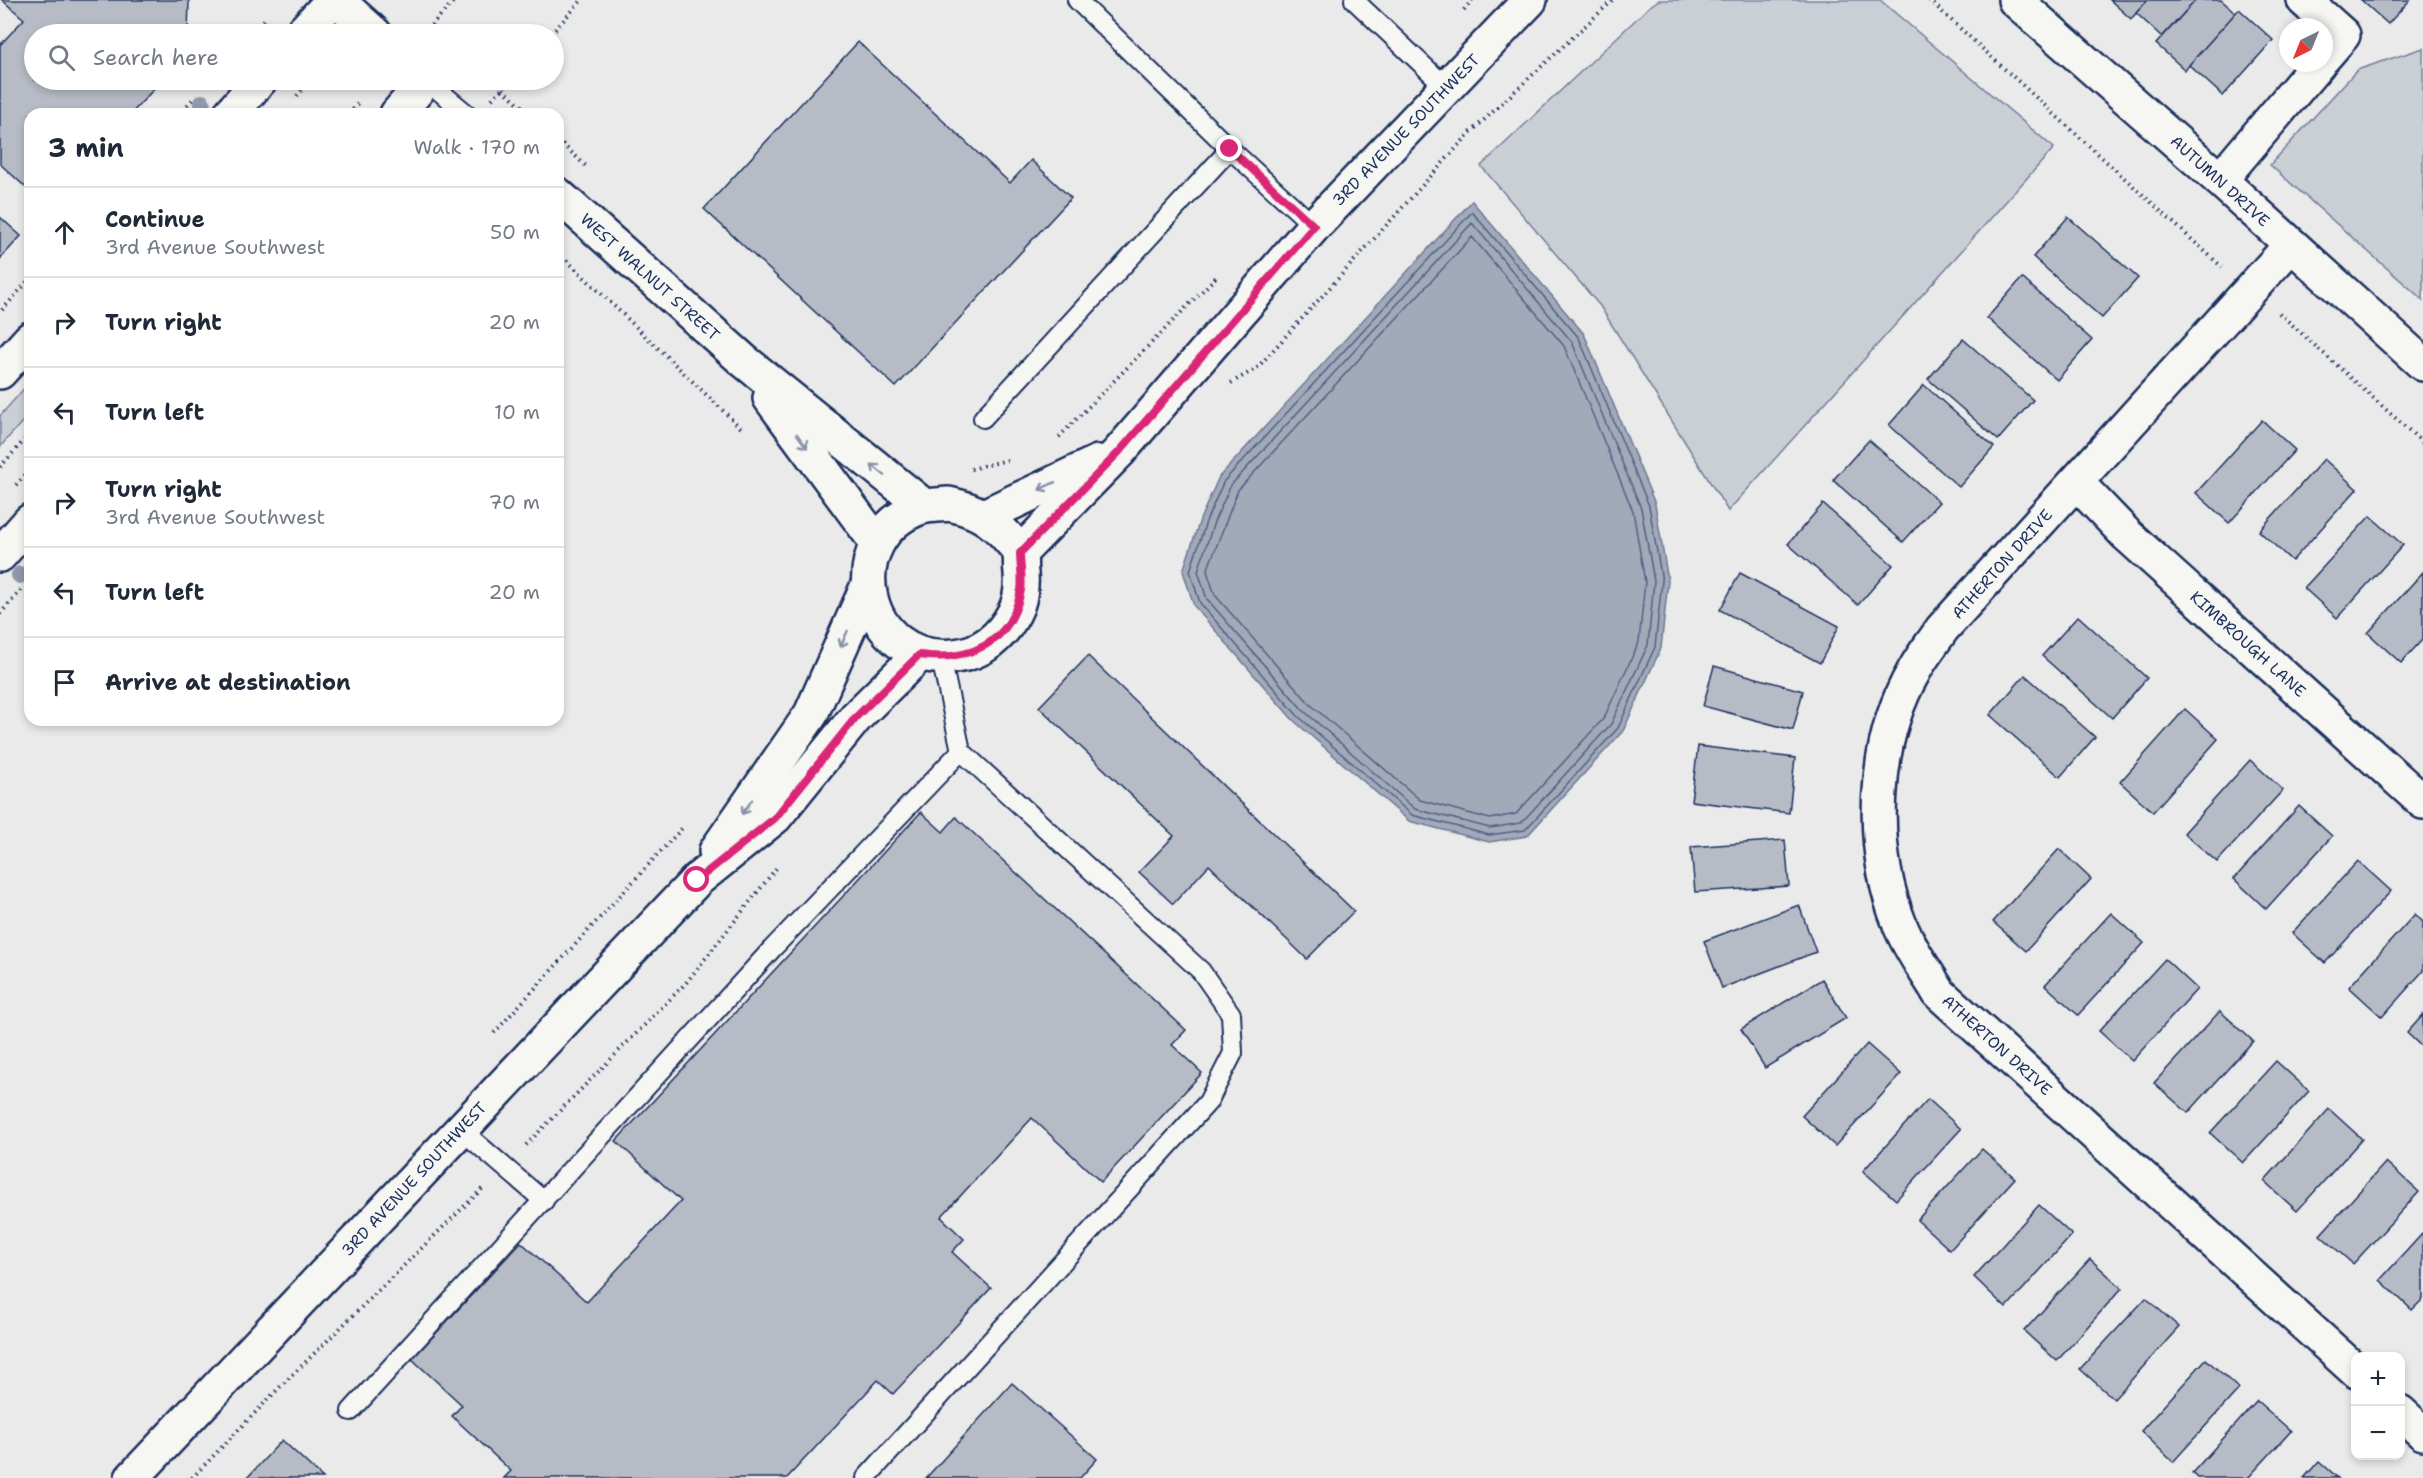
<!DOCTYPE html>
<meta charset="utf-8">
<style>
:root{--surface:#fff;--page:#f6f6f7;--text:#1f2937;--muted:#747a83;--line:#e0e1e3}
body{margin:0;font-family:"Shantell Sans",sans-serif;background:var(--page);color:var(--text)}
.controls{position:absolute;right:18px;bottom:18px;display:grid;overflow:hidden;border-radius:12px;box-shadow:0 3px 9px #0003}
.controls button{width:54px;height:54px;display:grid;place-items:center;padding:0;border:0;border-bottom:2px solid var(--line);background:var(--surface);color:var(--text);font:30px sans-serif}
.compass{position:absolute;left:2279px;top:18px;width:54px;height:54px;border-radius:50%;background:var(--surface);box-shadow:0 3px 9px #0003;rotate:223deg}
.stop{position:absolute;width:18px;height:18px;margin:-14px;border:4px solid #db2777;border-radius:50%;background:#fff}
.stop.end{background:#db2777;border-color:#fff;box-shadow:0 2px 6px #0008}
.list{margin:0;padding:0;list-style:none}
h2{display:flex;justify-content:space-between;align-items:center;height:78px;margin:0;padding:0 24px;font-size:26px}
h2 small{font-size:20px;font-weight:400;color:var(--muted)}
.list li{display:grid;grid-template-columns:39px 1fr auto;gap:18px;align-items:center;box-sizing:border-box;height:90px;padding:0 24px;border-top:2px solid var(--line)}
.list b{display:block;font-size:22px;white-space:nowrap}
.list p{margin:0;font-size:20px;white-space:nowrap;color:var(--muted)}
.list em{font-size:20px;font-style:normal;color:var(--muted)}
.icon{flex:none;width:33px;height:33px;fill:none;stroke:currentColor;stroke-width:2;stroke-linecap:round;stroke-linejoin:round}
.map{position:relative;flex:none;width:2423px;height:1478px;overflow:hidden}
.search{position:absolute;background:var(--surface);box-shadow:0 3px 9px #0003;left:24px;top:24px;width:540px;height:66px;display:flex;align-items:center;gap:15px;box-sizing:border-box;padding:0 21px;border-radius:33px;color:var(--muted);font-size:22px}
.panel{position:absolute;background:var(--surface);box-shadow:0 3px 9px #0003;left:24px;top:108px;width:540px;height:618px;border-radius:18px}
.map>svg:first-child{display:block}
.green{fill:#caced5;stroke:#727e9a;stroke-width:1.5}
.water{fill:#a2aaba;stroke:#6c7995;stroke-width:1.5}
.lines{fill:none;stroke-linecap:round;stroke-linejoin:round}
.shore{stroke:#516083;stroke-width:1.5}
.building{fill:#b6bbc6;stroke:#1b2f5e;stroke-width:1.5}
.service-casing{stroke:#1b2f5e;stroke-width:22}
.minor-casing{stroke:#1b2f5e;stroke-width:38}
.tertiary-casing{stroke:#1b2f5e;stroke-width:38}
.path{stroke:#1b2f5e;stroke-width:4;stroke-dasharray:1.5 4.5;stroke-linecap:butt}
.service{stroke:#f6f6f2;stroke-width:18}
.minor{stroke:#f6f6f2;stroke-width:33}
.tertiary{stroke:#f6f6f2;stroke-width:33}
.tree{fill:#9099ad}
.oneway{stroke:#8892a8}
.route{stroke:#db2777;stroke-width:8}
.labels{text-anchor:middle;dominant-baseline:central;stroke-width:4.5;stroke-linejoin:round;paint-order:stroke}
.street-label{font-size:16px;fill:#1b2f5e;stroke:#f6f6f2}
</style>
<div class="map">
<svg width="2423" height="1478" viewBox="0 0 2423 1478">
<rect width="100%" height="100%" fill="#e9eae9"/>
<filter id="ink" filterUnits="userSpaceOnUse"><feTurbulence type="fractalNoise" baseFrequency=".0167" numOctaves="2"/><feDisplacementMap in="SourceGraphic" scale="12" xChannelSelector="R" yChannelSelector="G"/><feConvolveMatrix kernelMatrix="1 2 1 2 8 2 1 2 1" color-interpolation-filters="sRGB"/></filter>
<g filter="url(#ink)">
<!-- green -->
<g class="green">
<path d="M1659,0H1880L2054,148L1728,511L1600,306L1481,166L1650,6Z"/>
<path d="M2423,48V300L2270,165L2357,70Z"/>
<path d="M27,385L30,388V413L0,447V416Z"/>
</g>
<!-- water -->
<path class="water" d="M1472,201L1584,334L1655,504L1668,581L1661,648L1623,731L1527,836L1489,842L1409,821L1293,720L1194,606L1183,571L1201,517L1219,477Z"/>
<g class="lines">
<!-- shore -->
<g class="shore">
<path d="M1472,212L1579,338L1649,506L1662,581L1655,647L1618,728L1525,830L1489,835L1412,815L1298,716L1200,603L1190,571L1207,519L1224,481Z"/>
<path d="M1472,223L1572,342L1641,508L1654,581L1648,645L1611,724L1521,823L1490,828L1415,809L1303,710L1207,599L1198,571L1214,522L1231,485Z"/>
<path d="M1472,237L1564,346L1633,511L1645,582L1639,642L1604,718L1516,814L1490,819L1420,800L1310,704L1215,595L1207,571L1238,490Z"/>
</g>
</g>
<!-- building -->
<g class="building">
<path d="M2,0H189L188,34H34V80H162L131,114H30V191L0,164V45L24,19Z"/>
<path d="M2110,0H2148L2131,19Z"/>
<path d="M2148,0H2196L2162,37L2136,13Z"/>
<path d="M2196,0H2221L2236,13L2185,70L2156,44Z"/>
<path d="M2361,0H2410L2388,24Z"/>
<path d="M2239,9L2273,40L2223,96L2189,65Z"/>
<path d="M858,42L1010,183L1031,160L1071,198L896,387L704,209Z"/>
<path d="M0,217L21,236L0,259Z"/>
<path d="M2068,217L2138,278L2102,318L2033,257Z"/>
<path d="M2022,278L2092,340L2057,380L1987,318Z"/>
<path d="M1963,339L2033,400L1998,440L1928,379Z"/>
<path d="M1924,385L1994,447L1959,487L1889,425Z"/>
<path d="M2262,420L2295,450L2229,523L2196,493Z"/>
<path d="M1869,440L1939,502L1903,542L1833,480Z"/>
<path d="M2324,459L2357,489L2292,561L2259,531Z"/>
<path d="M1823,504L1893,565L1858,605L1788,544Z"/>
<path d="M2370,516L2403,545L2337,618L2304,588Z"/>
<path d="M2423,572V639L2401,663L2368,633Z"/>
<path d="M1740,573L1839,626L1820,663L1720,610Z"/>
<path d="M2078,616L2147,678L2112,718L2042,656Z"/>
<path d="M1088,656L1354,911L1307,959L1209,865L1173,904L1139,872L1174,836L1039,707Z"/>
<path d="M1714,666L1803,691L1793,730L1703,706Z"/>
<path d="M2025,675L2095,737L2060,777L1990,715Z"/>
<path d="M2185,709L2218,739L2153,812L2120,782Z"/>
<path d="M1698,746L1795,758L1789,813L1691,801Z"/>
<path d="M2250,760L2283,790L2217,862L2184,833Z"/>
<path d="M2299,806L2332,836L2266,909L2234,879Z"/>
<path d="M921,812L943,832L956,817L1186,1030L1172,1045L1202,1073L1101,1182L1032,1118L941,1217L964,1239L952,1252L991,1288L893,1394L878,1380L787,1478H504L511,1471L452,1416L462,1405L412,1359L521,1242L587,1302L681,1201L616,1141Z"/>
<path d="M1785,840L1789,886L1695,892L1691,847Z"/>
<path d="M2059,849L2091,879L2026,951L1993,922Z"/>
<path d="M2358,861L2391,891L2325,963L2292,933Z"/>
<path d="M1799,905L1816,952L1722,988L1704,941Z"/>
<path d="M2111,913L2144,943L2078,1015L2045,985Z"/>
<path d="M2415,914L2423,922V971L2382,1017L2349,987Z"/>
<path d="M2165,959L2197,989L2132,1061L2099,1031Z"/>
<path d="M1822,979L1846,1018L1765,1068L1741,1029Z"/>
<path d="M2220,1011L2253,1041L2188,1113L2154,1083Z"/>
<path d="M2423,1015V1048L2407,1033Z"/>
<path d="M1867,1044L1901,1074L1835,1146L1802,1116Z"/>
<path d="M2276,1061L2309,1091L2243,1163L2210,1133Z"/>
<path d="M1928,1099L1961,1129L1896,1200L1863,1171Z"/>
<path d="M2329,1109L2362,1139L2297,1211L2264,1181Z"/>
<path d="M1982,1149L2015,1178L1950,1250L1917,1220Z"/>
<path d="M2386,1162L2419,1192L2353,1264L2320,1235Z"/>
<path d="M2039,1205L2072,1235L2006,1308L1974,1277Z"/>
<path d="M2423,1233V1299L2412,1310L2380,1280Z"/>
<path d="M2090,1259L2122,1288L2057,1361L2024,1331Z"/>
<path d="M2146,1298L2179,1327L2114,1399L2080,1369Z"/>
<path d="M2206,1359L2239,1389L2173,1462L2141,1431Z"/>
<path d="M1012,1383L1097,1459L1080,1478H926Z"/>
<path d="M2257,1401L2291,1431L2248,1478H2197L2192,1473Z"/>
<path d="M282,1440L323,1478H247Z"/>
<path d="M2319,1461L2338,1478H2304Z"/>
</g>
<g class="lines">
<!-- service casing -->
<g class="service-casing">
<g id="service">
<path d="M1077,0L1230,149"/>
<path d="M1354,0L1446,87"/>
<path d="M427,81L467,114"/>
<path d="M983,418L1230,149L1314,226"/>
<path d="M460,1129L544,1201"/>
<path d="M351,1411L772,949L961,751"/>
<path d="M866,1478L1208,1102L1233,1053L1231,1014L1201,971L961,751L941,658"/>
</g>
</g>
<!-- minor casing -->
<g class="minor-casing">
<g id="minor">
<path d="M337,0L375,34"/>
<path d="M2015,0L2220,180L2423,364"/>
<path d="M2304,0L2343,35L2324,57"/>
<path d="M301,34L333,0"/>
<path d="M230,114L260,80"/>
<path d="M397,114L426,80"/>
<path d="M2220,180L2319,63"/>
<path d="M558,195L743,360L924,506"/>
<path d="M2291,245L1942,629C1933,643 1922,656 1914,671C1872,744 1869,848 1900,925C1909,948 1926,971 1939,993L2356,1371"/>
<path d="M0,372L30,339"/>
<path d="M770,398L877,543"/>
<path d="M2076,482L2127,535L2423,802"/>
<path d="M0,555L30,521"/>
<path d="M2400,1412L2423,1433"/>
</g>
</g>
<!-- tertiary casing -->
<g class="tertiary-casing">
<g id="tertiary">
<path d="M949,504C976,510 992,519 1010,540C1013,544 1019,549 1020,554C1021,560 1020,567 1021,573C1022,586 1021,600 1014,613C1002,636 982,653 955,656C862,666 834,537 922,507C930,505 940,505 949,504Z"/>
<path d="M984,516L1098,462"/>
<path d="M1020,553L1119,452L1314,226L1530,0"/>
<path d="M716,851L811,714L868,585"/>
<path d="M132,1478L697,880L775,817L856,717L919,655"/>
</g>
</g>
<!-- path -->
<g class="path">
<path d="M1929,0L2222,267"/>
<path d="M1464,10L1472,0"/>
<path d="M251,34L266,18"/>
<path d="M423,34L455,0"/>
<path d="M551,34L582,0"/>
<path d="M363,80L371,87"/>
<path d="M503,89L530,114"/>
<path d="M297,96L311,80"/>
<path d="M492,99L511,80"/>
<path d="M179,114L194,98"/>
<path d="M349,114L360,101"/>
<path d="M558,140L586,166"/>
<path d="M558,252L741,428"/>
<path d="M2,310L30,279"/>
<path d="M2279,313L2423,443"/>
<path d="M1231,383L1257,368L1470,133L1613,0"/>
<path d="M1059,437L1216,277"/>
<path d="M0,467L30,434"/>
<path d="M971,469L1008,460"/>
<path d="M16,485L30,470"/>
<path d="M0,614L24,587"/>
<path d="M494,1033L684,826"/>
<path d="M526,1145L686,983L778,866"/>
<path d="M192,1478L280,1387L483,1188"/>
</g>
<!-- service -->
<use href="#service" class="service"/>
<!-- minor -->
<use href="#minor" class="minor"/>
<!-- tertiary -->
<use href="#tertiary" class="tertiary"/>
</g>
<!-- trees -->
<g class="tree">
<circle cx="202" cy="103" r="9"/>
<circle cx="20" cy="575" r="9"/>
</g>
<!-- one-way arrows -->
<defs><path id="oneway-shaft" d="M-6 0H5M1.5-3L5.5 0L1.5 3" fill="none" stroke-width="1.6" stroke-linecap="round" stroke-linejoin="round" transform="scale(1.5)"/></defs>
<g class="oneway">
<use href="#oneway-shaft" transform="translate(802 441) rotate(54)"/>
<use href="#oneway-shaft" transform="translate(878 470) rotate(-141)"/>
<use href="#oneway-shaft" transform="translate(1047 486) rotate(155)"/>
<use href="#oneway-shaft" transform="translate(844 639) rotate(114)"/>
<use href="#oneway-shaft" transform="translate(747 807) rotate(125)"/>
</g>
</g>
<g class="lines" filter="url(#ink)">
<!-- route -->
<path class="route" d="M697,880L775,818L856,717L919,655C969,662 1011,644 1021,590C1023,579 1020,565 1020,553L1119,452L1314,226L1230,149"/>
</g>
<g class="labels">
<!-- street labels -->
<g class="street-label">
<text transform="translate(1406 130) rotate(-46)">3RD AVENUE SOUTHWEST</text>
<text transform="translate(2220 181) rotate(42)">AUTUMN DRIVE</text>
<text transform="translate(650 277) rotate(42)">WEST WALNUT STREET</text>
<text transform="translate(2002 564) rotate(-48)">ATHERTON DRIVE</text>
<text transform="translate(2248 644) rotate(42)">KIMBROUGH LANE</text>
<text transform="translate(1997 1045) rotate(42)">ATHERTON DRIVE</text>
<text transform="translate(414 1179) rotate(-47)">3RD AVENUE SOUTHWEST</text>
</g>
</g>
</svg>
<div class="controls">
<button>+</button>
<button>−</button>
</div>
<svg class="compass" viewBox="-18 -18 36 36"><path d="M0-13l5 13h-10z" fill="#e53935"/><path d="M0 13l5-13h-10z" fill="#747a83"/></svg>
<div class="stop" style="left:697px;top:880px"></div>
<div class="stop end" style="left:1230px;top:149px"></div>
<div class="search"><svg class="icon" aria-label="search" viewBox="0 0 24 24"><circle cx="10" cy="10" r="6"/><path d="M15 15l6 6"/></svg>Search here</div>
<section class="panel">
<h2>3 min<small>Walk · 170 m</small></h2>
<ul class="list">
<li><svg class="icon" aria-label="ahead" viewBox="0 0 24 24"><path d="M12 20V5M6 11l6-6 6 6"/></svg><div><b>Continue</b><p>3rd Avenue Southwest</p></div><em>50 m</em></li>
<li><svg class="icon" aria-label="right" viewBox="0 0 24 24"><path d="M7 20v-9h11M14 6l5 5-5 5"/></svg><div><b>Turn right</b></div><em>20 m</em></li>
<li><svg class="icon" aria-label="left" viewBox="0 0 24 24"><path d="M17 20v-9H6M10 6l-5 5 5 5"/></svg><div><b>Turn left</b></div><em>10 m</em></li>
<li><svg class="icon" aria-label="right" viewBox="0 0 24 24"><path d="M7 20v-9h11M14 6l5 5-5 5"/></svg><div><b>Turn right</b><p>3rd Avenue Southwest</p></div><em>70 m</em></li>
<li><svg class="icon" aria-label="left" viewBox="0 0 24 24"><path d="M17 20v-9H6M10 6l-5 5 5 5"/></svg><div><b>Turn left</b></div><em>20 m</em></li>
<li><svg class="icon" aria-label="arrive" viewBox="0 0 24 24"><path d="M6 21V4h12l-3 4 3 4H6"/></svg><div><b>Arrive at destination</b></div></li>
</ul>
</section>
</div>
